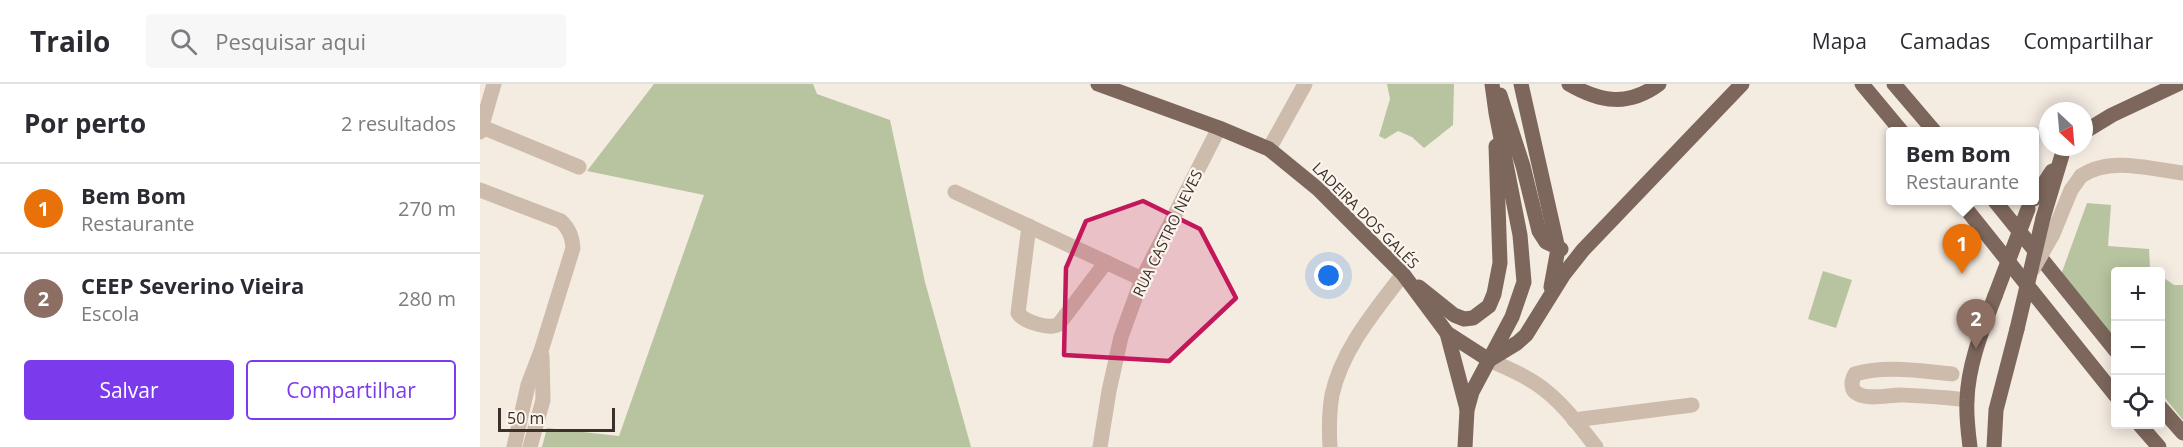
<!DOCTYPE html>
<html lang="pt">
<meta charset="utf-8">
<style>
:root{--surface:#fff;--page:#f7f7f7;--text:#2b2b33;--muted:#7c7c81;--line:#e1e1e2;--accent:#7c3aed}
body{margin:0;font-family:"Open Sans",sans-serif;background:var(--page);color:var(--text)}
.controls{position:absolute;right:18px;bottom:18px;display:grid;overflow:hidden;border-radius:6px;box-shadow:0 3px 15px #0003}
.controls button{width:54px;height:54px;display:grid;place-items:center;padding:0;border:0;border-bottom:2px solid var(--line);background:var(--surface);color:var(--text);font:30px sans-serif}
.compass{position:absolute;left:1559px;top:18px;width:54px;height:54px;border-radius:50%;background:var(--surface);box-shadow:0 3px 15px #0003;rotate:154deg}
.scale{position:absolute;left:18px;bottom:15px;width:117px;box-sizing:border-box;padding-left:6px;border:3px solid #3b302b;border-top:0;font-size:16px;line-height:21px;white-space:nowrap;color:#3b302b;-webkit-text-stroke:4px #fbf5ee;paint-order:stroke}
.you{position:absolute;left:849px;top:192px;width:21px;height:21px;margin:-15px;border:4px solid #fff;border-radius:50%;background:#1a73e8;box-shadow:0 0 0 9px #1a73e833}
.badge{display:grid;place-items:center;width:39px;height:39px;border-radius:50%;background:var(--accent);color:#fff;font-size:20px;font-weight:700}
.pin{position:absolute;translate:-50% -50px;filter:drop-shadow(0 2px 3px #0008)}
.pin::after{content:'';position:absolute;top:32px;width:21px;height:18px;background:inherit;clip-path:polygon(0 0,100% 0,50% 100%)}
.popup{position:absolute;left:1406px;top:43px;width:153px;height:78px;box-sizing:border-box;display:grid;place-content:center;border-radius:6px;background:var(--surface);filter:drop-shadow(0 2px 4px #0005);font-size:20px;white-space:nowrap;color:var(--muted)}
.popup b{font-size:22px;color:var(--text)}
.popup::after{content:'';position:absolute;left:50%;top:100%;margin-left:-12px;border:12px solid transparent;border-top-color:var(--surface)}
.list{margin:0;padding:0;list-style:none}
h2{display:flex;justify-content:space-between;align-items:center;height:78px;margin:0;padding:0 24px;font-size:26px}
h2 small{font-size:20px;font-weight:400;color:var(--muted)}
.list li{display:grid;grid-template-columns:39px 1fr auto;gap:18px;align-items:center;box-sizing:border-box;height:90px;padding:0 24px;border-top:2px solid var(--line)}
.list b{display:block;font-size:22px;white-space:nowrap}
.list p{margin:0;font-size:20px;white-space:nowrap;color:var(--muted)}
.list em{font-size:20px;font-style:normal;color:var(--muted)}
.actions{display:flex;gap:12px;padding:18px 24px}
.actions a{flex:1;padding:14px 0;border:2px solid var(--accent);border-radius:6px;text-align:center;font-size:21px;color:var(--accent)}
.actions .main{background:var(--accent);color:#fff}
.icon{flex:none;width:33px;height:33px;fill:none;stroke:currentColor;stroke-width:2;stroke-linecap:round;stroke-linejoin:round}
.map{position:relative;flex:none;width:1703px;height:363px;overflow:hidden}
header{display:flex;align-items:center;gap:36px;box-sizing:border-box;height:84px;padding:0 30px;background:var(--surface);border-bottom:2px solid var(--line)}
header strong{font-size:28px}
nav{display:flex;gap:33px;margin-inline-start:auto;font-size:21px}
.search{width:420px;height:54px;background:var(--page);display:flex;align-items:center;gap:15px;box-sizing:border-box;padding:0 21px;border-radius:6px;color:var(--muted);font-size:22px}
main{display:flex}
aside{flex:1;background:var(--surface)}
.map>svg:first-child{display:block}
.green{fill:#b8c4a0}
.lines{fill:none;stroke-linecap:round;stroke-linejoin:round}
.minor{stroke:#cdbbac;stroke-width:15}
.major{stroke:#7d675c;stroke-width:15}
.minor-bridge{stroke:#cdbbac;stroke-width:15}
.major-bridge{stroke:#7d675c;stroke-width:15}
.marked{fill:#c2185b;fill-opacity:0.2;stroke:#c2185b;stroke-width:4.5;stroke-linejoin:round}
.labels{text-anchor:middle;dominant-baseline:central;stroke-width:4.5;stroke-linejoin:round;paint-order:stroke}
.street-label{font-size:15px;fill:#3b302b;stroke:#fbf5ee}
</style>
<header>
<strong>Trailo</strong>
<div class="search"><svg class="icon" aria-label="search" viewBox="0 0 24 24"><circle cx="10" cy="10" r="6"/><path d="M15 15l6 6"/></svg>Pesquisar aqui</div>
<nav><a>Mapa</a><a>Camadas</a><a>Compartilhar</a></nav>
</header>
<main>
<aside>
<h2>Por perto<small>2 resultados</small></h2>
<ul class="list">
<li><span class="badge" style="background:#e8710a">1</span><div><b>Bem Bom</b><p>Restaurante</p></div><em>270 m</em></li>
<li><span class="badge" style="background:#8d6e63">2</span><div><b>CEEP Severino Vieira</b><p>Escola</p></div><em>280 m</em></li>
</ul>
<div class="actions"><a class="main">Salvar</a><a>Compartilhar</a></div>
</aside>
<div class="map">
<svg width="1703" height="363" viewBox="0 0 1703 363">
<rect width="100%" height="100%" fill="#f4ebe1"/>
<!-- green -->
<g class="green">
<path d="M174,0H333L337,10L410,36L445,198L491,363H62L67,344L139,352L224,111L107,87Z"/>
<path d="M907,0H974L973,41L944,64L932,53L918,47L905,55L899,52L910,15Z"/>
<path d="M1607,119L1631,121L1628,162L1669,165L1670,184L1675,187L1636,188L1635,257L1578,199Z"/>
<path d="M1343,187L1372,196L1356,244L1328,235Z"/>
<path d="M1681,192L1694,201H1703V336L1681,309Z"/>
</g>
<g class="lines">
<!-- minor -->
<g class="minor">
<path d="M2,43L99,83"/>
<path d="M0,48L14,0"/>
<path d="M789,65L825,0"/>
<path d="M1601,92C1630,72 1670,85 1703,89"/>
<path d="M0,106L81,137C89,145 92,152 93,164L61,267L48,301L34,363"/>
<path d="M475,108L662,195"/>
<path d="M549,142L538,229C544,238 570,246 579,240L626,178"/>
<path d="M1009,276C1029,285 1049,293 1066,307C1086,323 1101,344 1116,363"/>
<path d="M1472,290C1440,287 1406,281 1375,290C1371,297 1370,306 1378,310C1389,316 1409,311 1421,311C1442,312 1465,313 1487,316"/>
<path d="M1094,336L1212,321"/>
<path d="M50,363L63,316L62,272"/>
<path d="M620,363L629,307L641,253L662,195L739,44"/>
<path d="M850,363C849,346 849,328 852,311C862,265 895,227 923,190"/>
</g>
<!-- major -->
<g class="major">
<path d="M618,0L739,44L789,65L838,105L923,190L967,249L1009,276"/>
<path d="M1041,0L1078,165L1071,203"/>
<path d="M1089,0C1120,18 1148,23 1179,0"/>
<path d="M1382,0L1422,48"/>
<path d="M1414,0L1455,48"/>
<path d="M1020,11L1043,82L1059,147L1066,158L1081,165"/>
<path d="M1604,48L1632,31L1698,0"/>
<path d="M1554,115L1572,87"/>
<path d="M1479,116L1636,312"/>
<path d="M1514,116L1636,267"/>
<path d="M1563,134L1582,71"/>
<path d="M939,203L974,231L984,235L993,234L1009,222L1014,210L1020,179L1016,62"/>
<path d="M967,249L987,325"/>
<path d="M1009,276L1037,259L1046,251L1084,190L1103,166L1262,0"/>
<path d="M1680,323L1703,349"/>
<path d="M1659,340L1679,363"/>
<path d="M985,363L987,326L992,308L1032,233L1044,198L1040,151L1016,29L1012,0"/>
<path d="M1490,363C1488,347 1486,332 1487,316C1488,280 1503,244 1515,212"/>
<path d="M1514,363L1516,326L1537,245"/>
</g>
<!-- minor-bridge -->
<path class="minor-bridge" d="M1553,185L1573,150L1591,106L1601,92"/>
<!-- major-bridge -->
<g class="major-bridge">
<path d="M1515,212L1548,125"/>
<path d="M1537,245L1563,134"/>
</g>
</g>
<!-- marked area -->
<path class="marked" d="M663,117L720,145L756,214L689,277L584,271L586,184L606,137Z"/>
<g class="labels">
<!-- street labels -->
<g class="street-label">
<text transform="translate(886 131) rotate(45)">LADEIRA DOS GALÉS</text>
<text transform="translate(687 149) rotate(-64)">RUA CASTRO NEVES</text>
</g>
</g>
</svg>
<div class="controls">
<button>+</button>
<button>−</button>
<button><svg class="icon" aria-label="locate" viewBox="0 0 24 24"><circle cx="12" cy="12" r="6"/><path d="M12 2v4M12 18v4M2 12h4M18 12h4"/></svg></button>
</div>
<svg class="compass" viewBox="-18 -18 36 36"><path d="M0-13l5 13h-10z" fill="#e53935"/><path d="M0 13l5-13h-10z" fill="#7c7c81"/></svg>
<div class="scale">50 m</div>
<div class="you"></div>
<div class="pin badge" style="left:1482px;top:190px;background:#e8710a">1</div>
<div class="popup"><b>Bem Bom</b>Restaurante</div>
<div class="pin badge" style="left:1496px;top:265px;background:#8d6e63">2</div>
</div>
</main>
